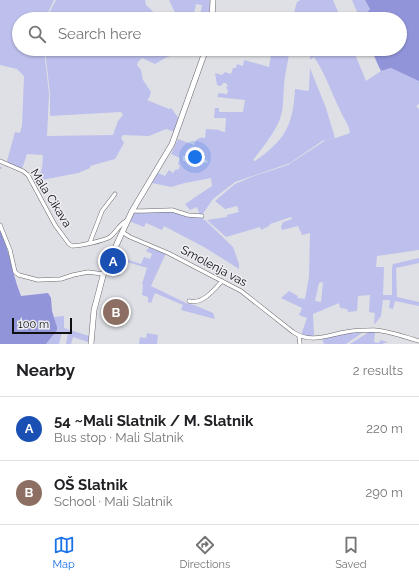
<!DOCTYPE html>
<meta charset="utf-8">
<style>
:root{--surface:#fff;--page:#f6f6f6;--text:#202124;--muted:#757577;--line:#e0e0e0;--accent:#1a73e8}
body{margin:0;font-family:Raleway,sans-serif;background:var(--page);color:var(--text)}
.scale{position:absolute;left:12px;bottom:10px;width:60px;box-sizing:border-box;padding-left:4px;border:2px solid #0f1011;border-top:0;font-size:11px;line-height:14px;white-space:nowrap;color:#0f1011;-webkit-text-stroke:3px #ededf2;paint-order:stroke}
.you{position:absolute;left:195px;top:157px;width:14px;height:14px;margin:-10px;border:3px solid #fff;border-radius:50%;background:#1a73e8;box-shadow:0 0 0 6px #1a73e833}
.badge{display:grid;place-items:center;width:26px;height:26px;border-radius:50%;background:var(--accent);color:#fff;font-size:13px;font-weight:700}
.pin{position:absolute;translate:-50% -50%;border:2px solid #fff;box-shadow:0 1px 4px #0006}
.list{margin:0;padding:0;list-style:none}
h2{display:flex;justify-content:space-between;align-items:center;height:52px;margin:0;padding:0 16px;font-size:17px}
h2 small{font-size:13px;font-weight:400;color:var(--muted)}
.list li{display:grid;grid-template-columns:26px 1fr auto;gap:12px;align-items:center;box-sizing:border-box;height:64px;padding:0 16px;border-top:1px solid var(--line)}
.list b{display:block;font-size:15px;white-space:nowrap}
.list p{margin:0;font-size:13px;white-space:nowrap;color:var(--muted)}
.list em{font-size:13px;font-style:normal;color:var(--muted)}
.icon{flex:none;width:22px;height:22px;fill:none;stroke:currentColor;stroke-width:2;stroke-linecap:round;stroke-linejoin:round}
.map{position:relative;flex:none;width:419px;height:344px;overflow:hidden}
.search{position:absolute;background:var(--surface);box-shadow:0 1px 3px #0004;left:12px;right:12px;top:12px;height:44px;display:flex;align-items:center;gap:10px;box-sizing:border-box;padding:0 14px;border-radius:22px;color:var(--muted);font-size:15px}
.sheet{height:180px;background:var(--surface)}
nav{display:flex;justify-content:space-around;align-items:center;box-sizing:border-box;height:56px;border-top:1px solid var(--line);background:var(--surface);font-size:11px;color:var(--muted)}
nav a{display:grid;justify-items:center;gap:2px}
nav .on{color:var(--accent)}
.map>svg:first-child{display:block}
.green{fill:#bdbfec;fill-rule:evenodd}
.forest{fill:#9294da}
.lines{fill:none;stroke-linecap:round;stroke-linejoin:round}
.stream{stroke:#9395dc;stroke-width:1}
.street-casing{stroke:#68686c;stroke-width:4.5}
.secondary-casing{stroke:#68686c;stroke-width:6}
.street{stroke:#fff;stroke-width:3.5}
.secondary{stroke:#fff;stroke-width:5}
.labels{text-anchor:middle;dominant-baseline:central;stroke-width:3;stroke-linejoin:round;paint-order:stroke}
.street-label{font-size:12px;fill:#0f1011;stroke:#ededf2}
</style>
<div class="map">
<svg width="419" height="344" viewBox="0 0 419 344">
<rect width="100%" height="100%" fill="#dfe0e5"/>
<!-- green -->
<g class="green">
<path d="M0,0H54L45,19H19V49H44L49,94L47,136L113,135L118,121L123,115L121,112L50,116V94L45,49H187L183,50L180,53L167,57L155,64L142,58L138,62L137,65L141,70L143,80L151,92L149,98L147,100L169,109L171,108L180,120L175,132L166,129L149,136L123,135L121,138L124,143L115,159L90,166V168L78,173L42,180L37,183H34L32,180C44,175 42,166 43,155L27,154L22,169L9,163L7,161L15,132L20,133L22,125L24,76L17,69L0,65Z"/>
<path d="M56,0H145L146,5L161,19H46Z"/>
<path d="M169,0H210L209,19L200,16L202,5L196,4L194,14H188V19H178Z"/>
<path d="M301,0H333L341,19H292L297,2Z"/>
<path d="M352,0H365L370,9L366,14L365,19H360Z"/>
<path d="M272,49H290C288,61 285,73 284,85C283,97 284,108 280,119C274,134 263,147 253,160L255,161C285,140 293,126 295,89L308,91L309,89L310,68L326,108L335,138L322,141L290,163L235,182L213,199L202,215H200L197,207L190,210L185,204L212,186L211,178L185,183L171,187L152,183L158,173L165,176L169,170L173,173L176,169L178,170L180,166L178,164L180,158L171,154L178,139L194,145C196,139 198,137 205,138L206,129L220,130V131L225,132L226,118H214L215,108H219V112H243L245,100L217,97L219,93L227,94L228,91L226,87L228,86L226,83H223L221,86L217,85L215,73L222,75L225,72L231,74L233,68H236L237,64L243,66L244,60L269,67ZM183,156L201,158L208,161L207,163L191,160V161H183Z"/>
<path d="M305,49H353L366,81L381,71L391,68L419,80V104L416,106L419,109V250L377,256L376,267H384L383,295H392V268L393,264L419,258V263L396,268L397,297L419,302V306L395,301L393,309L389,308L390,300H383L381,316L374,325L375,313L369,312L370,295L358,296L357,311L348,312L347,309L340,308L339,303L313,314L314,335L311,336L301,335L307,318L299,315L302,308L281,298L289,291L298,296L297,298L305,299L309,277L310,233L302,235L298,226L282,230L281,227L283,222L292,219L291,217L270,224L269,226L261,230L260,227L226,237L207,220L227,217V215L239,212L237,206L225,209L215,201L235,184L254,176L288,165L326,140L336,138L350,133C349,124 343,118 340,110C331,92 325,73 314,57L310,60V53ZM323,282L321,302L315,301L319,283Z"/>
<path d="M171,211L185,216L202,218L207,222L233,247L239,264V269L204,247L164,226L162,230L146,223L144,227L129,221L133,213Z"/>
<path d="M150,246L166,253L151,286L186,303L194,305L213,313L215,319L181,310L183,305L155,293L151,303L148,302V297L142,295L143,285L142,284L147,268L121,260L117,269L121,271L119,276L108,272L116,260V254L126,257L128,260L141,264L144,257L150,259L152,254L146,251Z"/>
<path d="M64,316V328L89,336L88,342L73,337L71,344H66L68,333L62,332L59,344H46C53,331 59,334 54,317Z"/>
<path d="M351,332L362,333L346,344H324L322,339Z"/>
<path d="M369,332H375L374,342L379,343L380,340L388,342L382,344H350Z"/>
<path d="M147,333L158,335L157,344H139L140,337L146,338Z"/>
</g>
<!-- forest -->
<g class="forest">
<path d="M365,0H419V81L391,68L381,71L379,67L371,49H400V19H365L366,14L370,9Z"/>
<path d="M0,230C10,251 12,274 21,296L48,293L51,298L52,311L57,327V330L46,344H0Z"/>
</g>
<g class="lines">
<!-- stream -->
<path class="stream" d="M0,168H1"/>
<!-- street casing -->
<g class="street-casing">
<g id="street">
<path d="M0,161L23,171L28,175L55,225L69,244L72,246C80,246 103,241 110,237C116,232 119,225 126,221"/>
<path d="M132,211H143L172,210L188,215L202,216"/>
<path d="M0,225L10,250L15,272L19,275L38,280L61,279L73,275L88,272L103,274"/>
<path d="M122,232L130,237L168,253L241,291L293,332C311,344 328,335 346,332C355,330 365,330 374,330C389,331 405,337 419,341"/>
<path d="M90,242L102,211L115,194"/>
<path d="M189,301C202,305 214,290 222,281"/>
<path d="M299,336L300,344"/>
</g>
</g>
<!-- secondary casing -->
<g class="secondary-casing">
<g id="secondary">
<path d="M212,19L213,0"/>
<path d="M91,344L94,310L104,272L132,211L172,144L206,49"/>
</g>
</g>
<!-- street -->
<use href="#street" class="street"/>
<!-- secondary -->
<use href="#secondary" class="secondary"/>
</g>
<g class="labels">
<!-- street labels -->
<g class="street-label">
<text transform="translate(51 198) rotate(58)">Mala Cikava</text>
<text transform="translate(214 266) rotate(28)">Smolenja vas</text>
</g>
</g>
</svg>
<div class="scale">100 m</div>
<div class="you"></div>
<div class="pin badge" style="left:113px;top:261px;background:#1a4fb4">A</div>
<div class="pin badge" style="left:116px;top:312px;background:#8d6e63">B</div>
<div class="search"><svg class="icon" aria-label="search" viewBox="0 0 24 24"><circle cx="10" cy="10" r="6"/><path d="M15 15l6 6"/></svg>Search here</div>
</div>
<section class="sheet">
<h2>Nearby<small>2 results</small></h2>
<ul class="list">
<li><span class="badge" style="background:#1a4fb4">A</span><div><b>54 ~Mali Slatnik / M. Slatnik</b><p>Bus stop · Mali Slatnik</p></div><em>220 m</em></li>
<li><span class="badge" style="background:#8d6e63">B</span><div><b>OŠ Slatnik</b><p>School · Mali Slatnik</p></div><em>290 m</em></li>
</ul>
</section>
<nav>
<a class="on"><svg class="icon" aria-label="map" viewBox="0 0 24 24"><path d="M3 6l6-2 6 2 6-2v14l-6 2-6-2-6 2zM9 4v14M15 6v14"/></svg>Map</a>
<a><svg class="icon" aria-label="directions" viewBox="0 0 24 24"><path d="M12 3l9 9-9 9-9-9zM9 14v-3h6M13 9l2 2-2 2"/></svg>Directions</a>
<a><svg class="icon" aria-label="saved" viewBox="0 0 24 24"><path d="M7 4h10v16l-5-4-5 4z"/></svg>Saved</a>
</nav>
